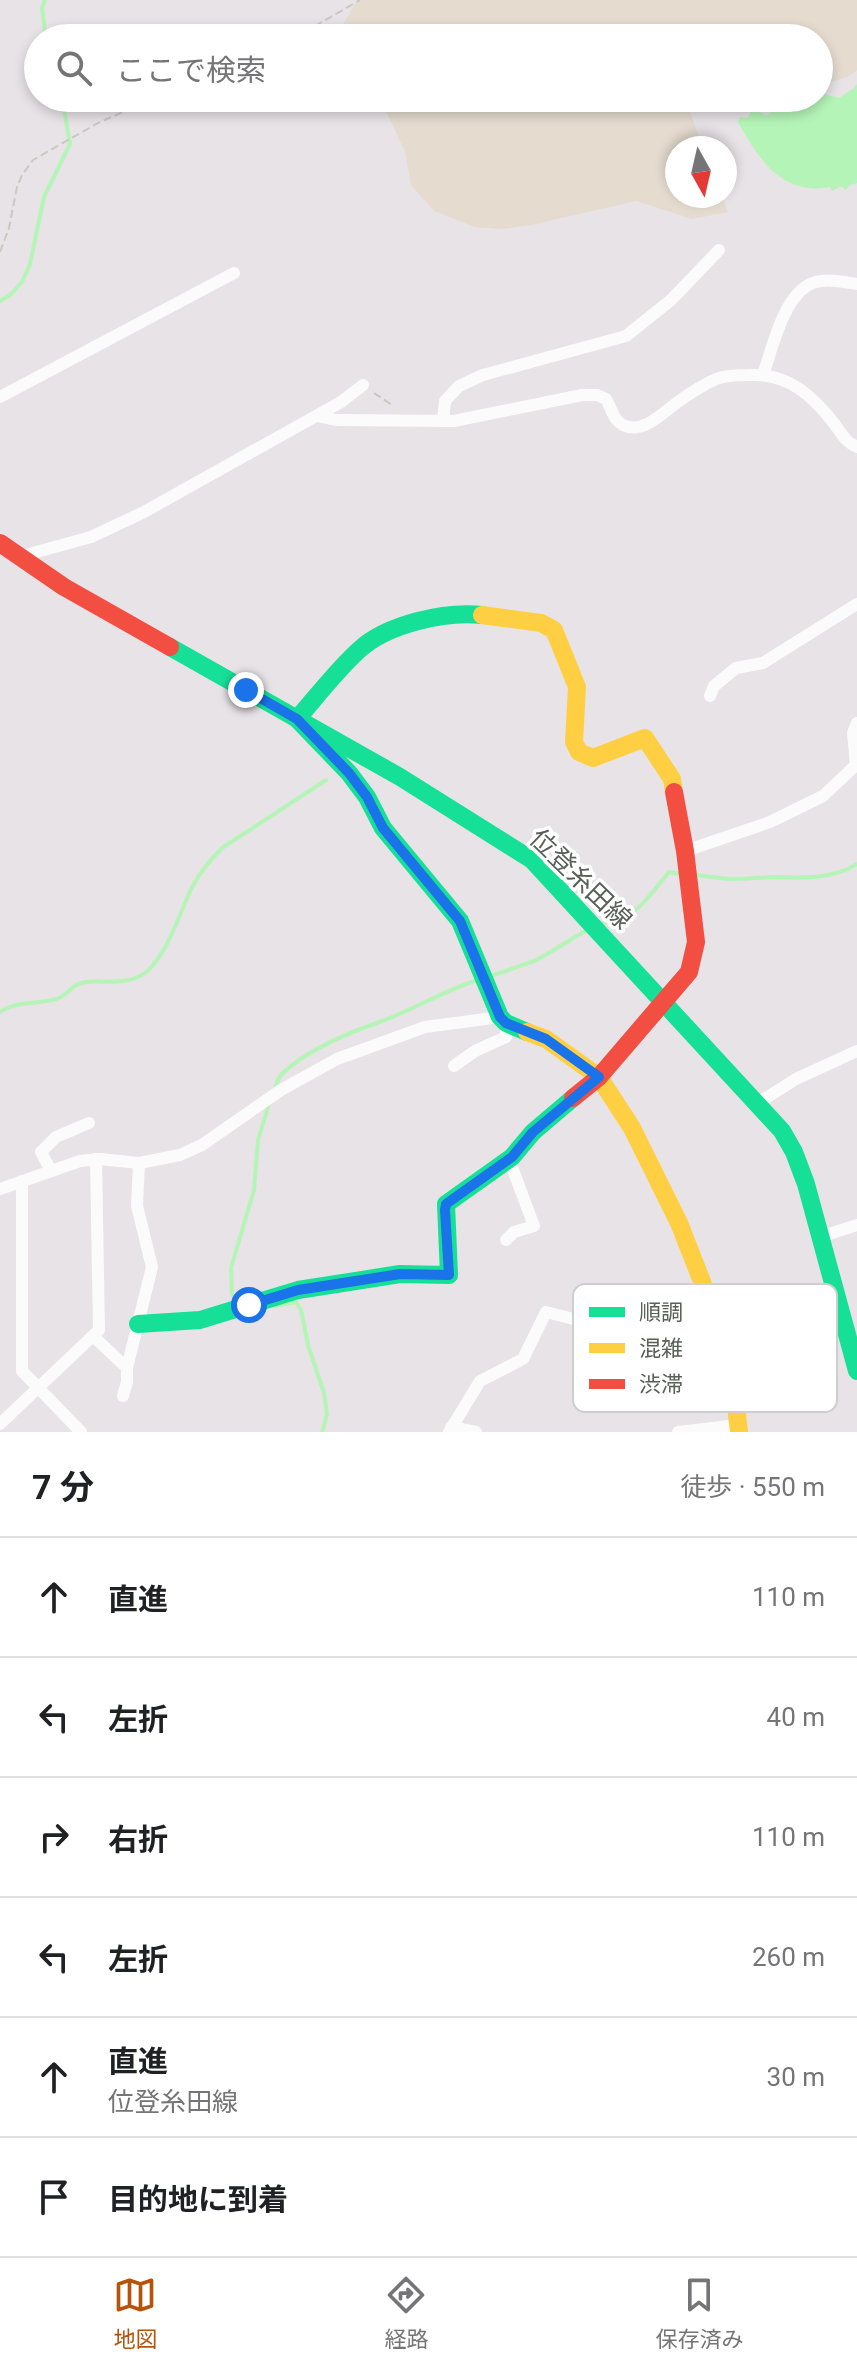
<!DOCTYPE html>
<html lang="ja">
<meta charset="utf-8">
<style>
:root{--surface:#fff;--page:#f6f6f6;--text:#202124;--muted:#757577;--line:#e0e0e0;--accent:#b45309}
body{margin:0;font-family:Roboto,"Noto Sans JP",sans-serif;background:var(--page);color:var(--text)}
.compass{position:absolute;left:665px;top:136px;width:72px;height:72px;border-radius:50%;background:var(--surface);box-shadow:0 4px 12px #0003;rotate:172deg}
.stop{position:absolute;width:24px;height:24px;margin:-18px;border:6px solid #1a73e8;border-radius:50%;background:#fff}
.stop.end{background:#1a73e8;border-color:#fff;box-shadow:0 2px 8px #0008}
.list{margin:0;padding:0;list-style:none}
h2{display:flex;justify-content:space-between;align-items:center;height:104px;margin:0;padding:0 32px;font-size:34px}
h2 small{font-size:26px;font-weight:400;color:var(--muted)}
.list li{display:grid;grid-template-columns:52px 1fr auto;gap:24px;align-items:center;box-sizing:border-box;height:120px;padding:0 32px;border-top:2px solid var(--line)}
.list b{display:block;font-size:30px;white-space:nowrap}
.list p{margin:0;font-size:26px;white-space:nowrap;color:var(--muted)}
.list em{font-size:26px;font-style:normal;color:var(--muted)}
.icon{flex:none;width:44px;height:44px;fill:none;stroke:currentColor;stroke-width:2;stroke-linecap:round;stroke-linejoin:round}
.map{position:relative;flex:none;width:857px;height:1432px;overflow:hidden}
.search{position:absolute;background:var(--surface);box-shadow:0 4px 12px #0003;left:24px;right:24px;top:24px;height:88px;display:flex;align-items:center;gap:20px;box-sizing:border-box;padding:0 28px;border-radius:44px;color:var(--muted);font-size:30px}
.sheet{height:824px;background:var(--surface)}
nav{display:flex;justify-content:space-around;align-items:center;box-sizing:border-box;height:112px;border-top:2px solid var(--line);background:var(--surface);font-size:22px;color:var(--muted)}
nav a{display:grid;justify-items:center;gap:4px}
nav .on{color:var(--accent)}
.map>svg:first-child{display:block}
.green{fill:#e5dbcf}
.water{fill:#b5f4b7}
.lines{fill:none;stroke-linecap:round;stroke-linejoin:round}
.stream{stroke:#b5f4b7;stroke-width:4}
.path{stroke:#c9c8c3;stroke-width:2;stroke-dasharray:8 4;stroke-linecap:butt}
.street{stroke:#fcfbfb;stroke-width:12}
.fast{stroke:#16e098;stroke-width:18}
.slow{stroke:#ffcf43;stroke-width:18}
.jam{stroke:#f24e42;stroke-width:18}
.route{stroke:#1a73e8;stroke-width:10}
.labels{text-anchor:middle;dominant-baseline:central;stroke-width:7;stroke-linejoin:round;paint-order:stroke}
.street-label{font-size:26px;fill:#59605a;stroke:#fff}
.key{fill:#fff;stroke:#cdcfce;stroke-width:2}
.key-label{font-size:22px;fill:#59605a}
</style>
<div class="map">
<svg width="857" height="1432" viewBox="0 0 857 1432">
<rect width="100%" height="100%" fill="#e8e3e6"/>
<!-- green -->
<g class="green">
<path d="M357,0H857V70L848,77L819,85V38H341L340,30Z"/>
<path d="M380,98H751L727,102L690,112L703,148H677V196H722L728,212L692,219L636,201L531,225L502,229L475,227L434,211L411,185L405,152Z"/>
</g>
<!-- water -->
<path class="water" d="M857,84V183L850,185L846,190L841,186L832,191L830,187C782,196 759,160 738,122L740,117L747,118L751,112L758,111L765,115L770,114L773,106L777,102L783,104L786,100L798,106L805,104L812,98L817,100L824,94L839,98L854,88Z"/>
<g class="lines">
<!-- stream -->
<g class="stream">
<path d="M45,0L42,8L46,38"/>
<path d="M0,301L10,295L22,282L30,264L44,197L70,144L62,98"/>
<path d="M694,875C707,876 720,878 732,879C747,879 762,877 777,877C803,878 834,879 857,864"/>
<path d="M598,925C612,919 628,916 639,907C650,897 660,883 669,872L681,874"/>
<path d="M491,976L537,960L587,930"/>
<path d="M0,1012C18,999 40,1006 59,998C70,993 70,985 85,982C104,980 127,986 145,973C167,956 180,912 192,887C200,872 210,860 222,848L326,780"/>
<path d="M274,1092C276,1086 277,1079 281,1075C305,1051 343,1035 374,1024C410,1012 442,991 478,980"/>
<path d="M237,1305L232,1293L231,1268L254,1190L258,1140L269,1104"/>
<path d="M275,1306L296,1302L301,1310L308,1345L324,1393L327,1414L322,1432"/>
</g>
<!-- path -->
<g class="path">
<path d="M294,38L360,0"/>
<path d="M0,252L9,228L17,187L22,175L33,160L98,123L132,108L194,104L220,98"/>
<path d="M374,393L392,405"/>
</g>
<!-- street -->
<g class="street">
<path d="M763,375C772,349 784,293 813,283C826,278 844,282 857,284"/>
<path d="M0,397L234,273"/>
<path d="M317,416L336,420L454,421L582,395H597L606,399C612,408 612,419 623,425C644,436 666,409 682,399C692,392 703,385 714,380C724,375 739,375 750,375C789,373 814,397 836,426C843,436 846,442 857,447"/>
<path d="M443,421L445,401L459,386L483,375L626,336L671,300L719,250"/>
<path d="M18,557L91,537L144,512L341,402L363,385"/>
<path d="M710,696L714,686L736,668L763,663L857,604"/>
<path d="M685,851L770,822L823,796L856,765L853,733L857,723"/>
<path d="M454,1066L475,1051L506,1037V1023"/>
<path d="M758,1103L796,1079L857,1051"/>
<path d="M51,1171L41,1152L56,1137L89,1123"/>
<path d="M22,1181V1371L81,1432"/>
<path d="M0,1189L80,1161L100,1159L139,1163L180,1155L202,1145L281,1090L337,1059L425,1027L500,1017"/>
<path d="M820,1237L857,1225"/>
<path d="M506,1240L514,1232L534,1226L509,1159"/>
<path d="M93,1336L127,1368L152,1267L137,1206L139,1163"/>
<path d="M123,1396L127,1382V1368"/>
<path d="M0,1424L99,1330L96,1159"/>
<path d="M451,1427L476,1432"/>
<path d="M449,1432L480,1381L523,1359L546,1312L589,1323L671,1332L716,1319"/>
<path d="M678,1432L738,1425"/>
</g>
<!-- fast -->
<g class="fast">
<path d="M482,615C445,611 387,624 359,650C337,670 317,696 297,719L349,773L367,797L383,828L460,921L500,1017L506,1023L527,1032"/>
<path d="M170,647L400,777L532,860L782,1131L794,1152L806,1184L857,1371"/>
<path d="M138,1324L200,1320L298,1290L400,1274L449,1275L446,1204L512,1157L533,1132L573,1098"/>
</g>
<!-- slow -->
<g class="slow">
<path d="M482,615L541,623L554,630L577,687L574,742L579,752L593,758L645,738L672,779L674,792"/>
<path d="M527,1032L546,1039L599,1077L632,1128L679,1223L730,1353L739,1432"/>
</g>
<!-- jam -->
<g class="jam">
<path d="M0,543L64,587L170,647"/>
<path d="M573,1098L599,1077L689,972L696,942L685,851L674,792"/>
</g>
</g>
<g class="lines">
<!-- route -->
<path class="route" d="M246,690L297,719L349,773L367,797L383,828L460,921L500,1017L506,1023L546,1039L599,1077L533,1132L512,1157L446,1204L445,1210L449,1275L400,1274L298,1290L249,1305"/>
</g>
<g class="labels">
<!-- street labels -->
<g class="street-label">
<text transform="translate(581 879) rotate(44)">位登糸田線</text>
</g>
</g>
<!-- legend -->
<rect x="573" y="1284" width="264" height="128" rx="12" class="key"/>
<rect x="589" y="1307" width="36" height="10" fill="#16e098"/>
<rect x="589" y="1343" width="36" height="10" fill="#ffcf43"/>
<rect x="589" y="1379" width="36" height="10" fill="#f24e42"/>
<g class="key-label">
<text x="639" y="1320">順調</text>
<text x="639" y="1356">混雑</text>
<text x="639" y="1392">渋滞</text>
</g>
</svg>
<svg class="compass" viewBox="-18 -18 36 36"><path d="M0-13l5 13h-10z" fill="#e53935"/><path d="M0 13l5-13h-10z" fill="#757577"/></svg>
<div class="stop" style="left:249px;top:1305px"></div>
<div class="stop end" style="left:246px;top:690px"></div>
<div class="search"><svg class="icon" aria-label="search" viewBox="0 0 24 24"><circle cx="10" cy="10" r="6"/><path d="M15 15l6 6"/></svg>ここで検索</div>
</div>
<section class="sheet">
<h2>7 分<small>徒歩 · 550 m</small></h2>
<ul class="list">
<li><svg class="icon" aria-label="ahead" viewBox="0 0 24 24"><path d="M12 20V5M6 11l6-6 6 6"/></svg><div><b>直進</b></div><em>110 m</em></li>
<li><svg class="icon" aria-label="left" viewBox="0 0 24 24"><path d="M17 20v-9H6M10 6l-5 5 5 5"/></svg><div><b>左折</b></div><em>40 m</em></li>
<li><svg class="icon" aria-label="right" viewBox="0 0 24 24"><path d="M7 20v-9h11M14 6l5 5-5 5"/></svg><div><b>右折</b></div><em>110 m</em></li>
<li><svg class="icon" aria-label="left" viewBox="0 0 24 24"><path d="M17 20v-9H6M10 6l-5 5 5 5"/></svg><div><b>左折</b></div><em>260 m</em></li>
<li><svg class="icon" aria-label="ahead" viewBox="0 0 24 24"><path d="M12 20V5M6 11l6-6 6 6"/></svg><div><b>直進</b><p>位登糸田線</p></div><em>30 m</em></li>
<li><svg class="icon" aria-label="arrive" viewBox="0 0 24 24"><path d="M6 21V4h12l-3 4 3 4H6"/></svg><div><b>目的地に到着</b></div></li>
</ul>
</section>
<nav>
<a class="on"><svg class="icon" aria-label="map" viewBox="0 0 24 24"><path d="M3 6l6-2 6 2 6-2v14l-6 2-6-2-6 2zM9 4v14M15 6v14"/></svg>地図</a>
<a><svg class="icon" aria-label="directions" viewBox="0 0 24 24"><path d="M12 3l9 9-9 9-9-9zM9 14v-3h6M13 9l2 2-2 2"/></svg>経路</a>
<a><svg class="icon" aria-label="saved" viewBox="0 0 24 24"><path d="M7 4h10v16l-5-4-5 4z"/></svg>保存済み</a>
</nav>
